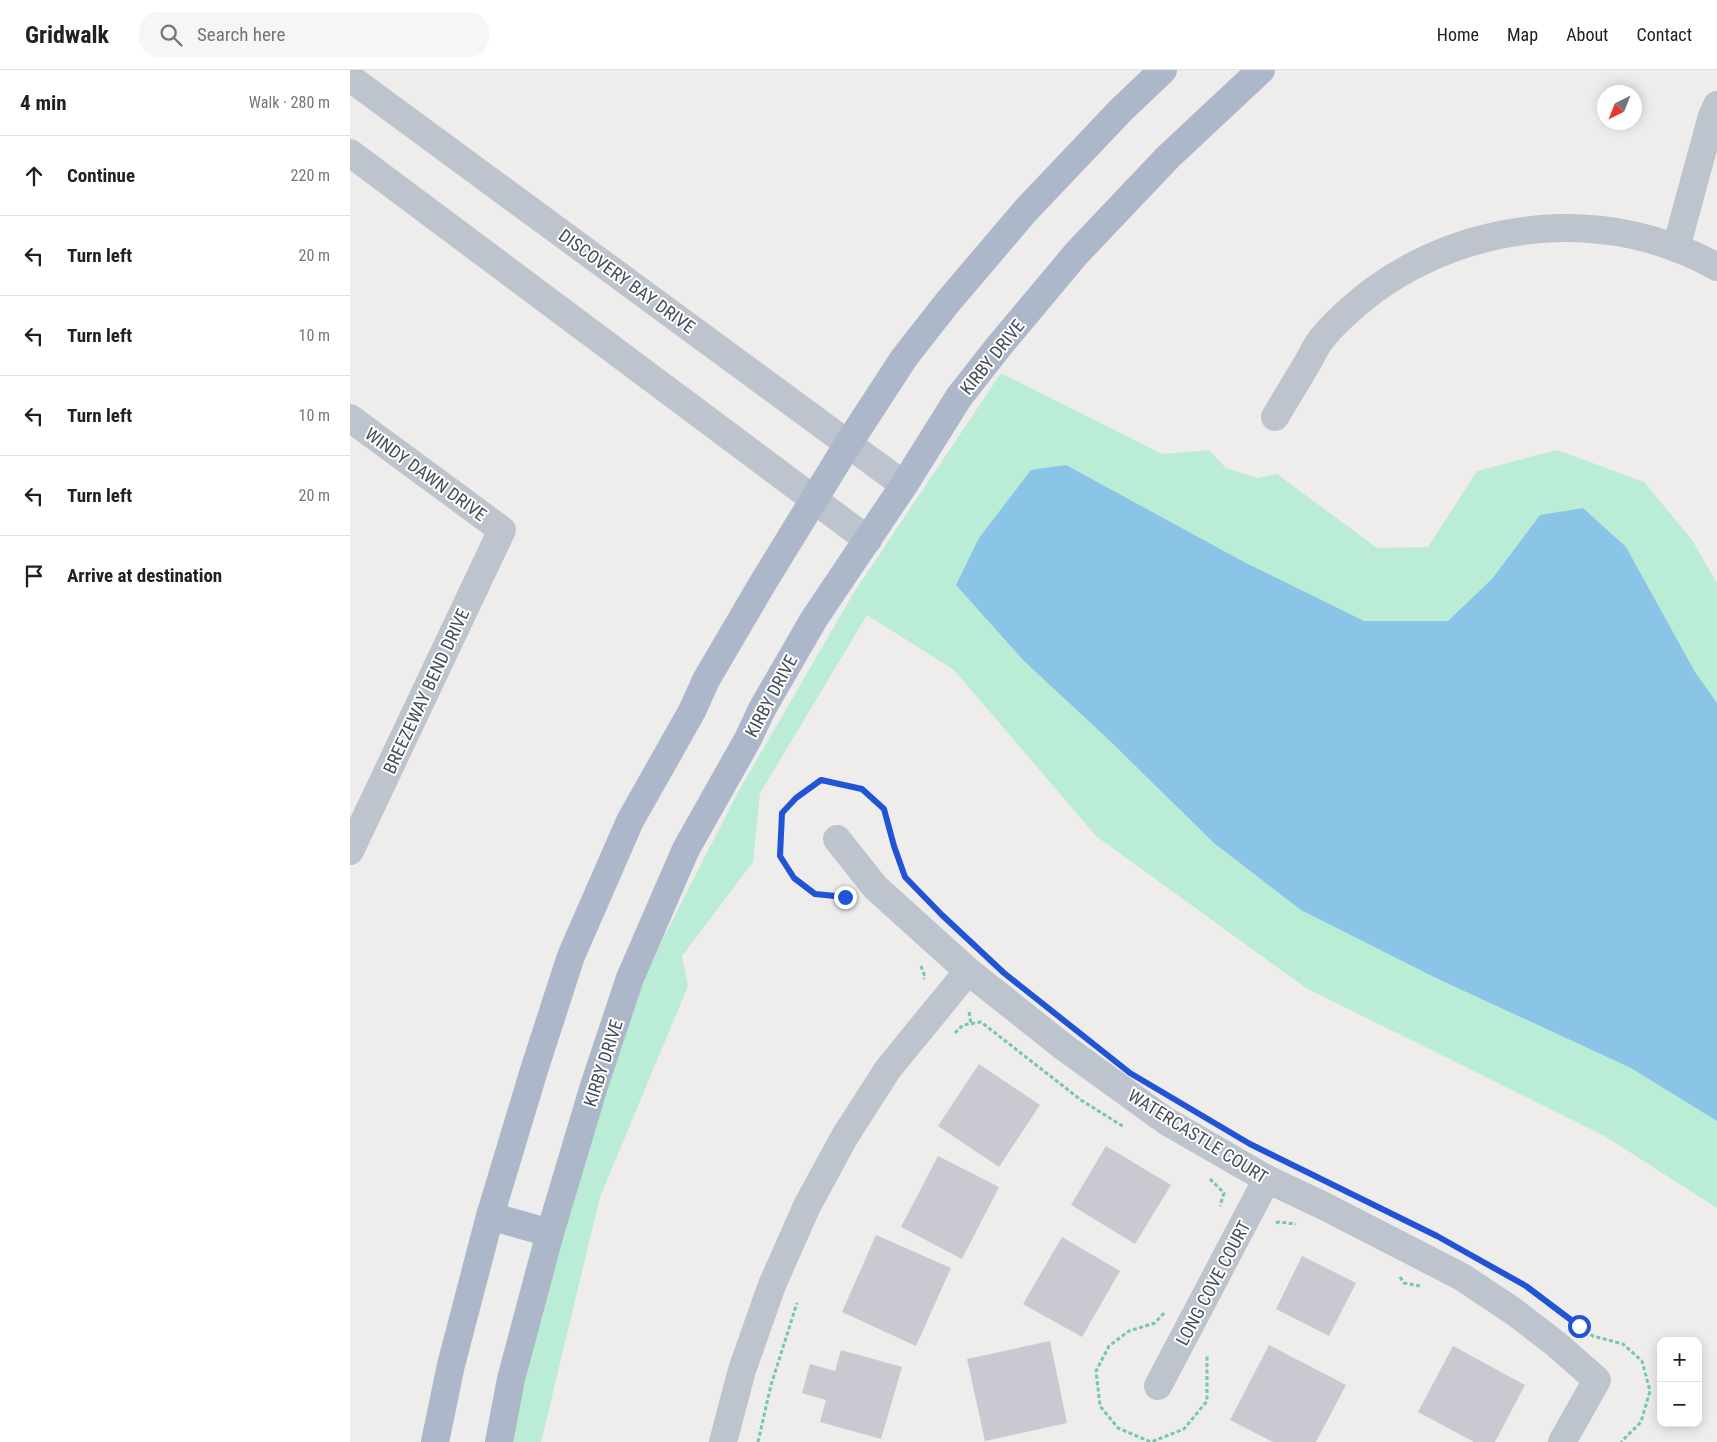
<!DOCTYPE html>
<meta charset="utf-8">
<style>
:root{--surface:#fff;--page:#f6f6f6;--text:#202124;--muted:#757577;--line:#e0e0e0}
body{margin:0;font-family:"Roboto Condensed",sans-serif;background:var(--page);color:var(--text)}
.controls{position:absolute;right:15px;bottom:15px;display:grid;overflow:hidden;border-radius:10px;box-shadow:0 2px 12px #0003}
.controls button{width:45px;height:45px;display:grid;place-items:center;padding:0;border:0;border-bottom:1px solid var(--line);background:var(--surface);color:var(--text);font:25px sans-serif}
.compass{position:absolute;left:1247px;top:15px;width:45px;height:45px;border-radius:50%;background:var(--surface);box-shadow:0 2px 12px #0003;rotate:223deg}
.stop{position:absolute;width:15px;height:15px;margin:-11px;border:4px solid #2154d4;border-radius:50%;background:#fff}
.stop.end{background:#2154d4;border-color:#fff;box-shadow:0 1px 5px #0008}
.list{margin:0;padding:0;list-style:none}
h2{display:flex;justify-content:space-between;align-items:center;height:65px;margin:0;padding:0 20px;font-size:21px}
h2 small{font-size:16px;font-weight:400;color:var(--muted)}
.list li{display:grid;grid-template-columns:32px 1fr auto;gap:15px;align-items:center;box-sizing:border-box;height:80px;padding:0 20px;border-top:1px solid var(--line)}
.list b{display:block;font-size:19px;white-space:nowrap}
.list em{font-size:16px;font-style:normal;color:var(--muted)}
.icon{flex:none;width:28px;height:28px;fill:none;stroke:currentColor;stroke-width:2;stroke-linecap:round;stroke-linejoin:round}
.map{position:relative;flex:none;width:1367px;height:1372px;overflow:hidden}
header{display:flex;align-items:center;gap:30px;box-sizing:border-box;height:70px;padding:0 25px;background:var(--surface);border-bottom:1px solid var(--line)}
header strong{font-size:24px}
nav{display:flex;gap:28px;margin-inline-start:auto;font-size:18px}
.search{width:350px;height:45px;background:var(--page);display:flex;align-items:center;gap:12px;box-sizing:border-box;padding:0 18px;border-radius:20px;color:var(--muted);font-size:19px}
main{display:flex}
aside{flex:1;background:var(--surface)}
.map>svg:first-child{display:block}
.green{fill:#bbecd5}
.water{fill:#8ac5e7}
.building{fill:#c9cad1}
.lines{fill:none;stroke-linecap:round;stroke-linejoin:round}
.path{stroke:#75c8ab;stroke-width:3;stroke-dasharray:4 2.5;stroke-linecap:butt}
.minor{stroke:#bdc4ce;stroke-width:28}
.major{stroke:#adb7ca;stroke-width:28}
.route{stroke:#2154d4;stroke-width:6}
.labels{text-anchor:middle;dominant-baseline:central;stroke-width:4;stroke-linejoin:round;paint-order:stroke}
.street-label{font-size:18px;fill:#454d58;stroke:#fff}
</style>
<header>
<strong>Gridwalk</strong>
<div class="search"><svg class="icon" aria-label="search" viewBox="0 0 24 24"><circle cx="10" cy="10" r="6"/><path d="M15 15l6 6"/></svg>Search here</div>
<nav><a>Home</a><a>Map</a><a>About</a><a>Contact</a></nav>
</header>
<main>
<aside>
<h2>4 min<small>Walk · 280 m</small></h2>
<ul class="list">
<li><svg class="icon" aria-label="ahead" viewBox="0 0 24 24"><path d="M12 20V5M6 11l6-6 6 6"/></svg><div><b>Continue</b></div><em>220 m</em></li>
<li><svg class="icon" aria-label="left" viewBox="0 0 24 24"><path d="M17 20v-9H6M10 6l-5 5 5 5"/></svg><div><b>Turn left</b></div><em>20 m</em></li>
<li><svg class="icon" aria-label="left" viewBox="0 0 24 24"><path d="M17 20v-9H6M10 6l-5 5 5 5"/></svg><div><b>Turn left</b></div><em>10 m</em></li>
<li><svg class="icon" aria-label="left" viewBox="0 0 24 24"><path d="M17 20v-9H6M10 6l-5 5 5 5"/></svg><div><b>Turn left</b></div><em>10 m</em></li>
<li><svg class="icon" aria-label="left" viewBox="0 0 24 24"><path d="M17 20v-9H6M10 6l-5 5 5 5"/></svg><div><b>Turn left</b></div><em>20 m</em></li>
<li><svg class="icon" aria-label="arrive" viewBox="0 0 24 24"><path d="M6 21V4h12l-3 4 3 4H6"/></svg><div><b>Arrive at destination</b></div></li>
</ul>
</aside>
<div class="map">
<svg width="1367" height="1372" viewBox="0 0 1367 1372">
<rect width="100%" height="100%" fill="#efecec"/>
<!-- green -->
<path class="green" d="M651,303L812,384L859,380L876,398L907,408L927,404L1027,478L1078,477L1127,401L1207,380L1294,412L1342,470L1367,513V1138L1253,1065L956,918L746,766L604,600L517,545L410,723L403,792L332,886L338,916L250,1127L191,1372H160L197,1207L278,937L387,724L503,524Z"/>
<!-- water -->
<path class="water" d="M716,395L894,492L1014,551H1098L1142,509L1190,445L1233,438L1276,477L1345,602L1367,633V1051L1281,998L1086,908L951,840L864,773L758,669L674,591L606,515L629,468L681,400Z"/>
<!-- building -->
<g class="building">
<path d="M629,994L690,1035L649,1097L588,1056Z"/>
<path d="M756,1076L821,1115L785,1174L721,1135Z"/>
<path d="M588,1086L649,1117L612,1189L551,1157Z"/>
<path d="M526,1165L601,1198L566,1276L492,1242Z"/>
<path d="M712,1167L770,1201L732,1267L673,1234Z"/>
<path d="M952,1186L1006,1213L979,1266L926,1239Z"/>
<path d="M700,1271L717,1353L635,1371L617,1289Z"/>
<path d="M919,1275L996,1315L966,1372H923L880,1350Z"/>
<path d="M1103,1276L1175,1315L1145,1372H1124L1068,1342Z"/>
<path d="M491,1280L552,1297L531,1369L470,1352L476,1330L452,1323L460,1294L485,1301Z"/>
</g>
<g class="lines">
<!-- path -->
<g class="path">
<path d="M498,828L465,824L444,808L430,786L432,743L446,728L471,710L512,719L533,739L544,776L555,806"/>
<path d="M571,896L575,907L574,909"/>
<path d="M619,942L621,954"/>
<path d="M605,963L613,955L631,952L731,1030L774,1057"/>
<path d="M860,1109L874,1123L870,1136"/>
<path d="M926,1153L929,1152L946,1154"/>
<path d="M1050,1207L1054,1213L1070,1216"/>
<path d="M814,1243L805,1253L779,1261L759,1276L746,1301L750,1336L768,1358L801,1372L834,1359L857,1331V1284"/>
<path d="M1235,1261L1243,1266L1273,1274L1292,1291L1300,1321L1291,1352L1271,1372"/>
<path d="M408,1372L421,1315L447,1233"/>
</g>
<!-- minor -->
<g class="minor">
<path d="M0,8L554,415"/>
<path d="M0,83L518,470"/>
<path d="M1326,178L1362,46L1367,35"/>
<path d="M925,347C936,329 947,310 958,292C963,283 967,273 974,266C988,249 1006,234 1024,220C1122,149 1259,136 1367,197"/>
<path d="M0,348L152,460L0,781"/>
<path d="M487,769L525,817L618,901L715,978L816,1051L917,1109L974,1136L1112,1207L1163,1241L1206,1274L1247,1310L1212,1372"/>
<path d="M808,1316L917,1109"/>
<path d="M373,1372L392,1300L422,1215L457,1136L495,1066L538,999L618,901"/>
</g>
<!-- major -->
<g class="major">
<path d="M140,1146L200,1163"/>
<path d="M85,1372L101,1295L140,1146L185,997L221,886L280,751L342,641L356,610L411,516L498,374L554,288L597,233L676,140L771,40L813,0"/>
<path d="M149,1372L161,1309L200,1163L244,1016L280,908L336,779L398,669L412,639L464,549L554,415L609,327L649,276L726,184L818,87L911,0"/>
</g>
</g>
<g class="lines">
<!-- route -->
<path class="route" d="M495,827L465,824L444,808L430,786L432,743L446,728L471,710L512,719L534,739L544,776L555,807L592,845L654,903L780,1003L900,1074L1087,1166L1176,1216L1229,1256"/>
</g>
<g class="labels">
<!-- street labels -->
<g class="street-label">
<text transform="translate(277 211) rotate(36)">DISCOVERY BAY DRIVE</text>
<text transform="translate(642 287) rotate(-51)">KIRBY DRIVE</text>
<text transform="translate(76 404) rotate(36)">WINDY DAWN DRIVE</text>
<text transform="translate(76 621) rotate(-65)">BREEZEWAY BEND DRIVE</text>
<text transform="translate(421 626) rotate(-62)">KIRBY DRIVE</text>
<text transform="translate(253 993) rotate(-72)">KIRBY DRIVE</text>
<text transform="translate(848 1066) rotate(32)">WATERCASTLE COURT</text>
<text transform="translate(863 1213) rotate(-62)">LONG COVE COURT</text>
</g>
</g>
</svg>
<div class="controls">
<button>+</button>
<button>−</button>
</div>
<svg class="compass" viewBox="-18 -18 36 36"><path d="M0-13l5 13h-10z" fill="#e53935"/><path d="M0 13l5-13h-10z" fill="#757577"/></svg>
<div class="stop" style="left:1229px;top:1256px"></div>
<div class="stop end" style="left:495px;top:827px"></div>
</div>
</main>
